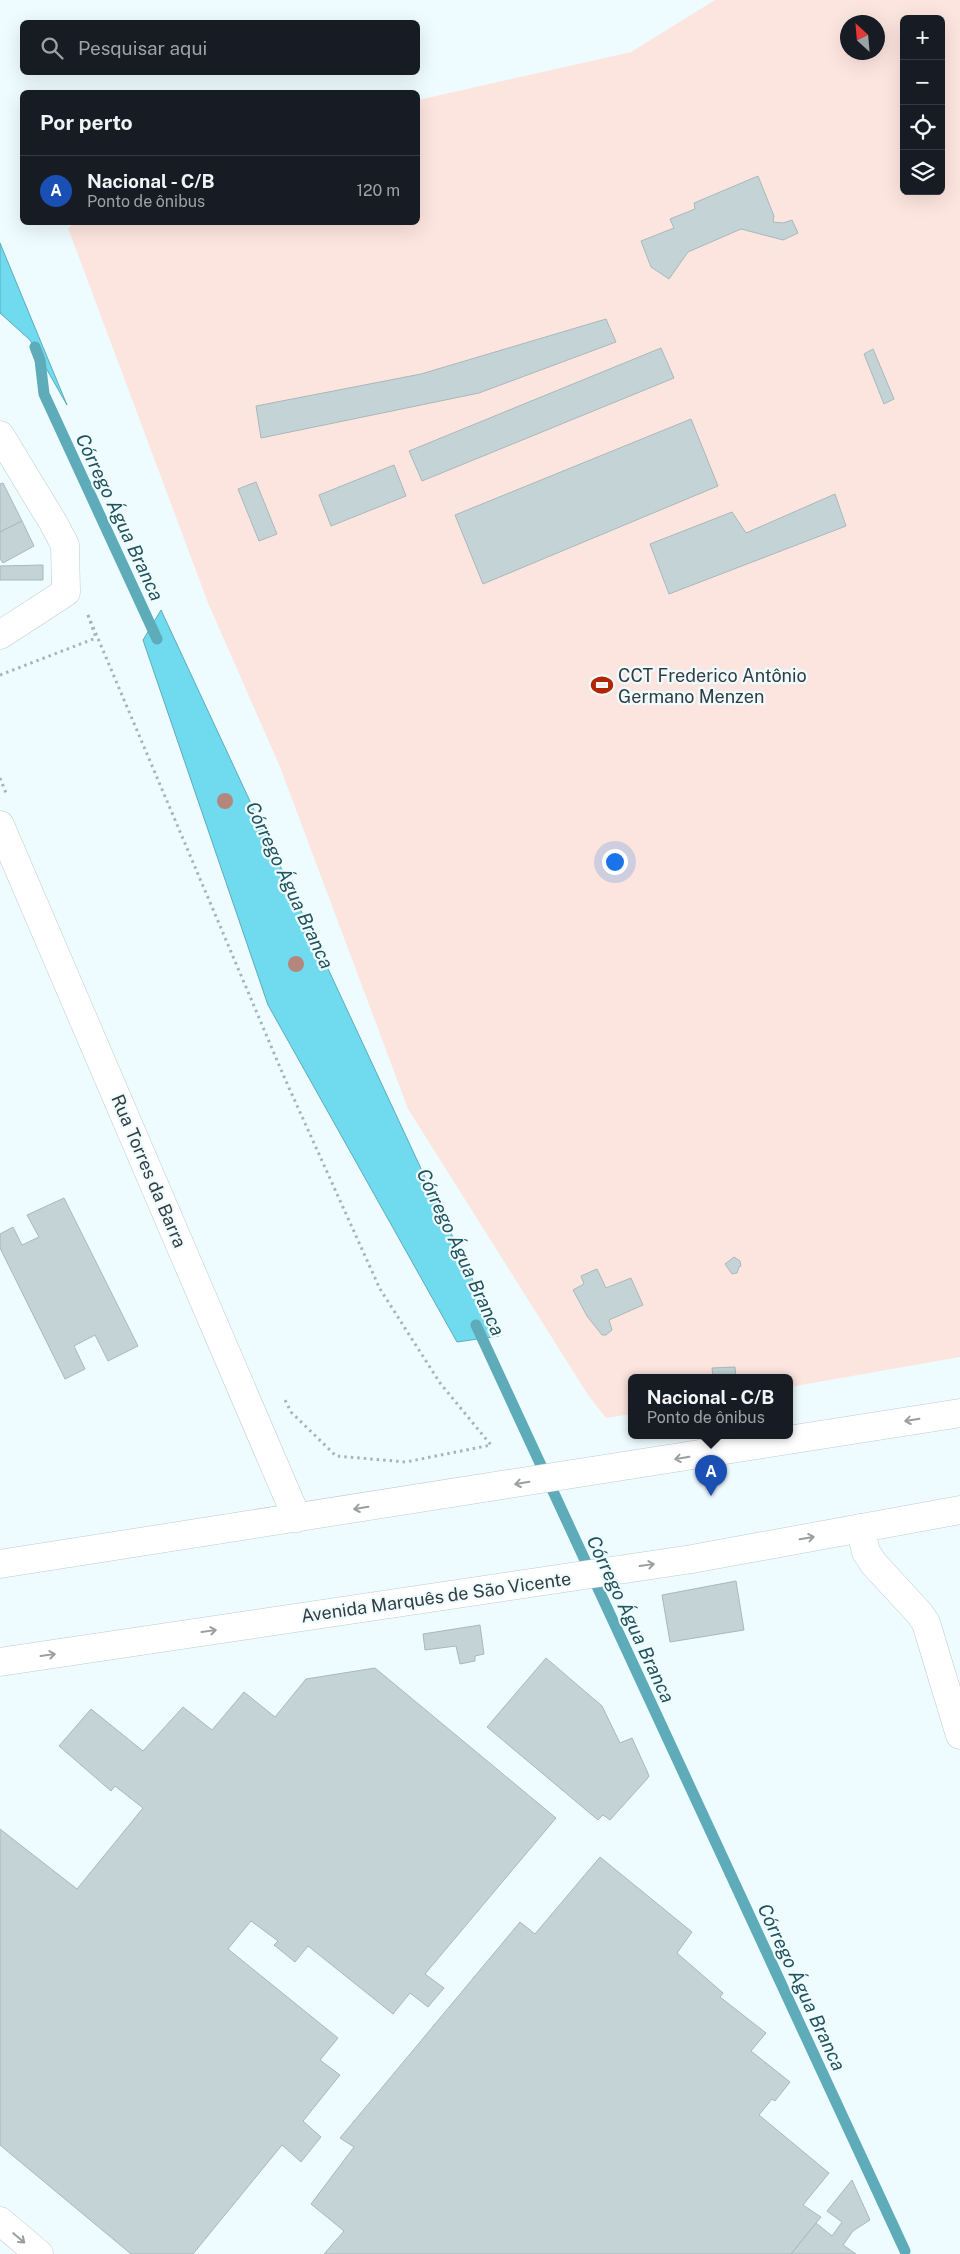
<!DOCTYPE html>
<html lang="pt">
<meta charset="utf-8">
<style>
:root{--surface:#171b24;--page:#242831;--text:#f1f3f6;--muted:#9ea1a6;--line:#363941;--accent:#d59787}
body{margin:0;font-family:"Public Sans",sans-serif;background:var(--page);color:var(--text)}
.controls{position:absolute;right:15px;top:15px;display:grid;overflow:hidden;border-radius:8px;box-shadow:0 5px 20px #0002}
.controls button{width:45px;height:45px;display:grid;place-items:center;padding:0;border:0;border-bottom:1px solid var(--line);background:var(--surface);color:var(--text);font:25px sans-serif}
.compass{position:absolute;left:840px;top:15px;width:45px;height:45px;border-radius:50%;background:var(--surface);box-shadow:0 5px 20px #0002;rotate:334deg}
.you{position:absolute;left:614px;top:861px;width:18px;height:18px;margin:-12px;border:4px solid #fff;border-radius:50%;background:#1a73e8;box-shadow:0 0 0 8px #1a73e833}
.badge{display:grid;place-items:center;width:32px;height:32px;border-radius:50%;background:var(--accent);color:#fff;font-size:16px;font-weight:700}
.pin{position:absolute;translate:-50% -41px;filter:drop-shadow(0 1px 2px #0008)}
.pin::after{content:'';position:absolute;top:26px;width:18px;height:15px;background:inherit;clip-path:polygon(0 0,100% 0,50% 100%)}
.popup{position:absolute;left:628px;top:1374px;width:165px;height:65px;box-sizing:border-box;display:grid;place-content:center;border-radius:8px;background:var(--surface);filter:drop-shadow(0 1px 4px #0005);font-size:16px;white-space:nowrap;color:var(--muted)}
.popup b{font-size:19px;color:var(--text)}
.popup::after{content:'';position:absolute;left:50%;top:100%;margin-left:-10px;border:10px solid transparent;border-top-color:var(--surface)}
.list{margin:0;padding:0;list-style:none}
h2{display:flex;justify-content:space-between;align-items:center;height:65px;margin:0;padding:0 20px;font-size:21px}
h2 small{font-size:16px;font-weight:400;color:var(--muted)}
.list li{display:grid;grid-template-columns:32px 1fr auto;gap:15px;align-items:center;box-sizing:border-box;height:70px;padding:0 20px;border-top:1px solid var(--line)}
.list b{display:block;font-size:19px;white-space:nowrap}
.list p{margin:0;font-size:16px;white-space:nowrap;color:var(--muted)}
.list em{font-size:16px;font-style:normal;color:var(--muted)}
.icon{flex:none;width:28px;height:28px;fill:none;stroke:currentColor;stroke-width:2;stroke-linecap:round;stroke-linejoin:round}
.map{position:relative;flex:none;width:960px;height:2254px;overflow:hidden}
.search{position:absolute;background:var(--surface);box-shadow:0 5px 20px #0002;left:20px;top:20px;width:400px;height:55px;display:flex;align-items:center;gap:12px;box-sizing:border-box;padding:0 18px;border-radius:8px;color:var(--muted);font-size:19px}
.panel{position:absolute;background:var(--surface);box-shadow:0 5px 20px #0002;left:20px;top:90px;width:400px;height:135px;border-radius:8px}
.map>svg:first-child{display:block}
.green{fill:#fde5df;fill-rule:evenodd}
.water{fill:#70dbee;stroke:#5eabb9}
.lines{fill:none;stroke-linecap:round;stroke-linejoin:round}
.stream{stroke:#5eabb9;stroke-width:11}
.building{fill:#c3d3d6;stroke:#a8b8bb}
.minor-casing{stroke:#bbcbce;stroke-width:29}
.major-casing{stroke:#bbcbce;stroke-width:29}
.path{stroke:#a9b4b6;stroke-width:3;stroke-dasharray:2.5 4;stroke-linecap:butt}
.minor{stroke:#fff;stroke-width:28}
.major{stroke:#fff;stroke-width:28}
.tree{fill:#b4867c}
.oneway{stroke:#9a9e9e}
.labels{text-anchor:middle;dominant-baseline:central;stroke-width:4.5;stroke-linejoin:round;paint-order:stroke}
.poi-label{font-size:18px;fill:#353c3d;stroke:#effcff;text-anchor:start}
.street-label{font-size:18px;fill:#353c3d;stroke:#effcff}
.water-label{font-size:19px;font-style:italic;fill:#22525a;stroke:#effcff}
</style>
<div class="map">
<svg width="960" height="2254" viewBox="0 0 960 2254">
<rect width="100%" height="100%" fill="#effcff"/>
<!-- green -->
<path class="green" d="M715,0H960V1357L790,1387V1377H632V1414L606,1418L588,1395L408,1109L280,767L208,603L68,228L76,222H418V100L631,52ZM904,19H941V191H904ZM848,22H878V52H848Z"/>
<!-- water -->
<g class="water">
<path d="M0,243L67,405L30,340L0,313Z"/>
<path d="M161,610L499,1336L457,1342L268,1005L143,640Z"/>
</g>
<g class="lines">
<!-- stream -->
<g class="stream">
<path d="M35,347L40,360L44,394L157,639"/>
<path d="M476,1325L905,2251"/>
</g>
</g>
<!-- building -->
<g class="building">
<path d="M758,176L774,216L773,222L783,223L792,220L798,233L783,240L741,229L688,252L669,279L651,267L641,241L674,228L670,219L695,209L694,203Z"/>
<path d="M606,319L616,342L479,393L261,438L256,406L421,374Z"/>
<path d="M661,348L674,378L422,481L409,451Z"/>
<path d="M873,349L894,399L884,404L864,354Z"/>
<path d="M691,419L718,486L483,584L455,515Z"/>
<path d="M394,465L406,496L331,526L319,495Z"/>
<path d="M256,482L277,534L259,541L238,489Z"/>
<path d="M3,483L22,521L0,532V484Z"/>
<path d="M835,494L846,526L669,594L650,544L732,512L746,533Z"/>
<path d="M22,521L34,546L3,563L0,559V532Z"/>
<path d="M43,565V580H0V566Z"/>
<path d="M64,1198L138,1346L108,1361L95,1335L74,1346L85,1369L65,1379L0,1248V1234L13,1227L22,1245L39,1237L27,1215Z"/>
<path d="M734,1257L740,1261L741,1266L739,1267L737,1273L732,1274L725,1264Z"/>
<path d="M597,1269L606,1288L631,1278L643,1305L609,1320L612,1330L606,1335H602L587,1316L573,1290L584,1284L581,1276Z"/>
<path d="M735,1367L736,1377H713L712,1368Z"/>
<path d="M736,1581L744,1630L670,1642L662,1595Z"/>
<path d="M480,1625L484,1654L475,1656V1661L460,1664L456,1646L425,1650L423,1634Z"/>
<path d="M546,1658L602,1706L620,1743L632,1738L647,1771L649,1776L647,1779L610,1820L603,1815L598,1820L487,1727Z"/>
<path d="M375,1668L556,1818L425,1974L444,1988L428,2007L410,1993L393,2014L308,1946L295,1962L274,1945L278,1941L251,1921L228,1949L338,2038L320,2060L340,2075L303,2121L321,2137L301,2162L282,2145L193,2254H131L0,2145V1829L77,1889L143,1808L115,1786L111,1791L59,1746L91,1709L143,1751L183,1707L212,1730L244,1692L275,1717L306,1679Z"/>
<path d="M600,1857L692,1932L677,1953L723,1993L720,1997L766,2033L751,2051L790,2082L775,2101L772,2099L759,2115L829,2173L803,2205L821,2217L791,2254H324L344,2231L311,2204L354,2147L340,2138L520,1922L535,1934Z"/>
<path d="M852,2180L870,2220L853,2231L843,2245L856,2254H791L816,2223L832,2236L842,2222L827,2211Z"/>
</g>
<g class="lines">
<!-- minor casing -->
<g class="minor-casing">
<g id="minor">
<path d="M0,435L54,524L65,545L66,592L0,635"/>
<path d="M0,825L297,1518"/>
<path d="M860,1528L866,1552L874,1564L920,1614L926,1623L960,1735"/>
<path d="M0,2221L39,2254"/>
</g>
</g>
<!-- major casing -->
<g class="major-casing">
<g id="major">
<path d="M0,1564L960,1413"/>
<path d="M0,1662L692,1559L960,1510"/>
</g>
</g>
<!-- path -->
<g class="path">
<path d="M88,615L96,638"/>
<path d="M88,615L285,1079L380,1289L440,1383L491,1445L406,1462L336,1456L291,1412L285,1400"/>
<path d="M0,675L96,638"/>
<path d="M0,778L6,793"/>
</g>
<!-- minor -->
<use href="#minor" class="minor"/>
<!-- major -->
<use href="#major" class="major"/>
</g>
<!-- trees -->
<g class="tree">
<circle cx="225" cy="801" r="8"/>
<circle cx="296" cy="964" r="8"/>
</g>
<!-- one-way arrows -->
<defs><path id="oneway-shaft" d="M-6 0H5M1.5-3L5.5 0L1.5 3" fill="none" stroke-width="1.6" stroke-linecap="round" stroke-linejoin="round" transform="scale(1.25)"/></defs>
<g class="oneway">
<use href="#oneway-shaft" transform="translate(912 1420) rotate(171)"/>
<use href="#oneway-shaft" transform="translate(682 1458) rotate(170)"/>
<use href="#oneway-shaft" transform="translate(522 1483) rotate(171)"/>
<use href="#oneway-shaft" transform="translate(361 1508) rotate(171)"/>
<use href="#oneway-shaft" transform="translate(807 1538) rotate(-10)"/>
<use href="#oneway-shaft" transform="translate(647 1565) rotate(-8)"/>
<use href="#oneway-shaft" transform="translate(209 1631) rotate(-8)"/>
<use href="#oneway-shaft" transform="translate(48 1655) rotate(-8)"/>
<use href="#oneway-shaft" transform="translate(19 2238) rotate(40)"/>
</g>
<!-- icons -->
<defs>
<g id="stadium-bare" transform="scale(1.725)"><path d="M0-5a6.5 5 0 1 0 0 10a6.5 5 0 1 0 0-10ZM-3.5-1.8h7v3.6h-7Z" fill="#b22700" stroke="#effcff" stroke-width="2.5" paint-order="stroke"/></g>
</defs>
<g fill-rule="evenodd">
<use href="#stadium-bare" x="602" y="685"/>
</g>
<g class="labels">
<!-- poi labels -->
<g class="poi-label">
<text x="618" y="675">CCT Frederico Antônio<tspan x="618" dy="21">Germano Menzen</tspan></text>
</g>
<!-- street labels -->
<g class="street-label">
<text transform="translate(149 1171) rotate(67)">Rua Torres da Barra</text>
<text transform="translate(436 1597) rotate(-8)">Avenida Marquês de São Vicente</text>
</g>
<!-- water labels -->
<g class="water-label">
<text transform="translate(120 517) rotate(65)">Córrego Água Branca</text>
<text transform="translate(290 885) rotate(65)">Córrego Água Branca</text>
<text transform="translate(461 1252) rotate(65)">Córrego Água Branca</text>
<text transform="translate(631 1619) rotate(65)">Córrego Água Branca</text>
<text transform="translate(802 1987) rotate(65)">Córrego Água Branca</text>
</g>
</g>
</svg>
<div class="controls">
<button>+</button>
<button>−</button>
<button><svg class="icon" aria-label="locate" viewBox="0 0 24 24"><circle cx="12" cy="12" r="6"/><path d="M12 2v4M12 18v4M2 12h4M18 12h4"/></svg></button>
<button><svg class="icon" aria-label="layers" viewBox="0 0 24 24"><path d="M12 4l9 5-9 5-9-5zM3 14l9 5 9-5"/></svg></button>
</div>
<svg class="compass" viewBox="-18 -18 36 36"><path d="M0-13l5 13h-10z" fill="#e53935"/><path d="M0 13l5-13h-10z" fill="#9ea1a6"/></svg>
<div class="you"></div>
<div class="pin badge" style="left:711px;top:1496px;background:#1a4fb4">A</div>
<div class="popup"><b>Nacional - C/B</b>Ponto de ônibus</div>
<div class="search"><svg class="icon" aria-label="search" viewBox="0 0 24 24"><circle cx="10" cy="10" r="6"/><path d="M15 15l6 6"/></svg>Pesquisar aqui</div>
<section class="panel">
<h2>Por perto<small></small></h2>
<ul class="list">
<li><span class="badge" style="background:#1a4fb4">A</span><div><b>Nacional - C/B</b><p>Ponto de ônibus</p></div><em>120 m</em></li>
</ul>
</section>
</div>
